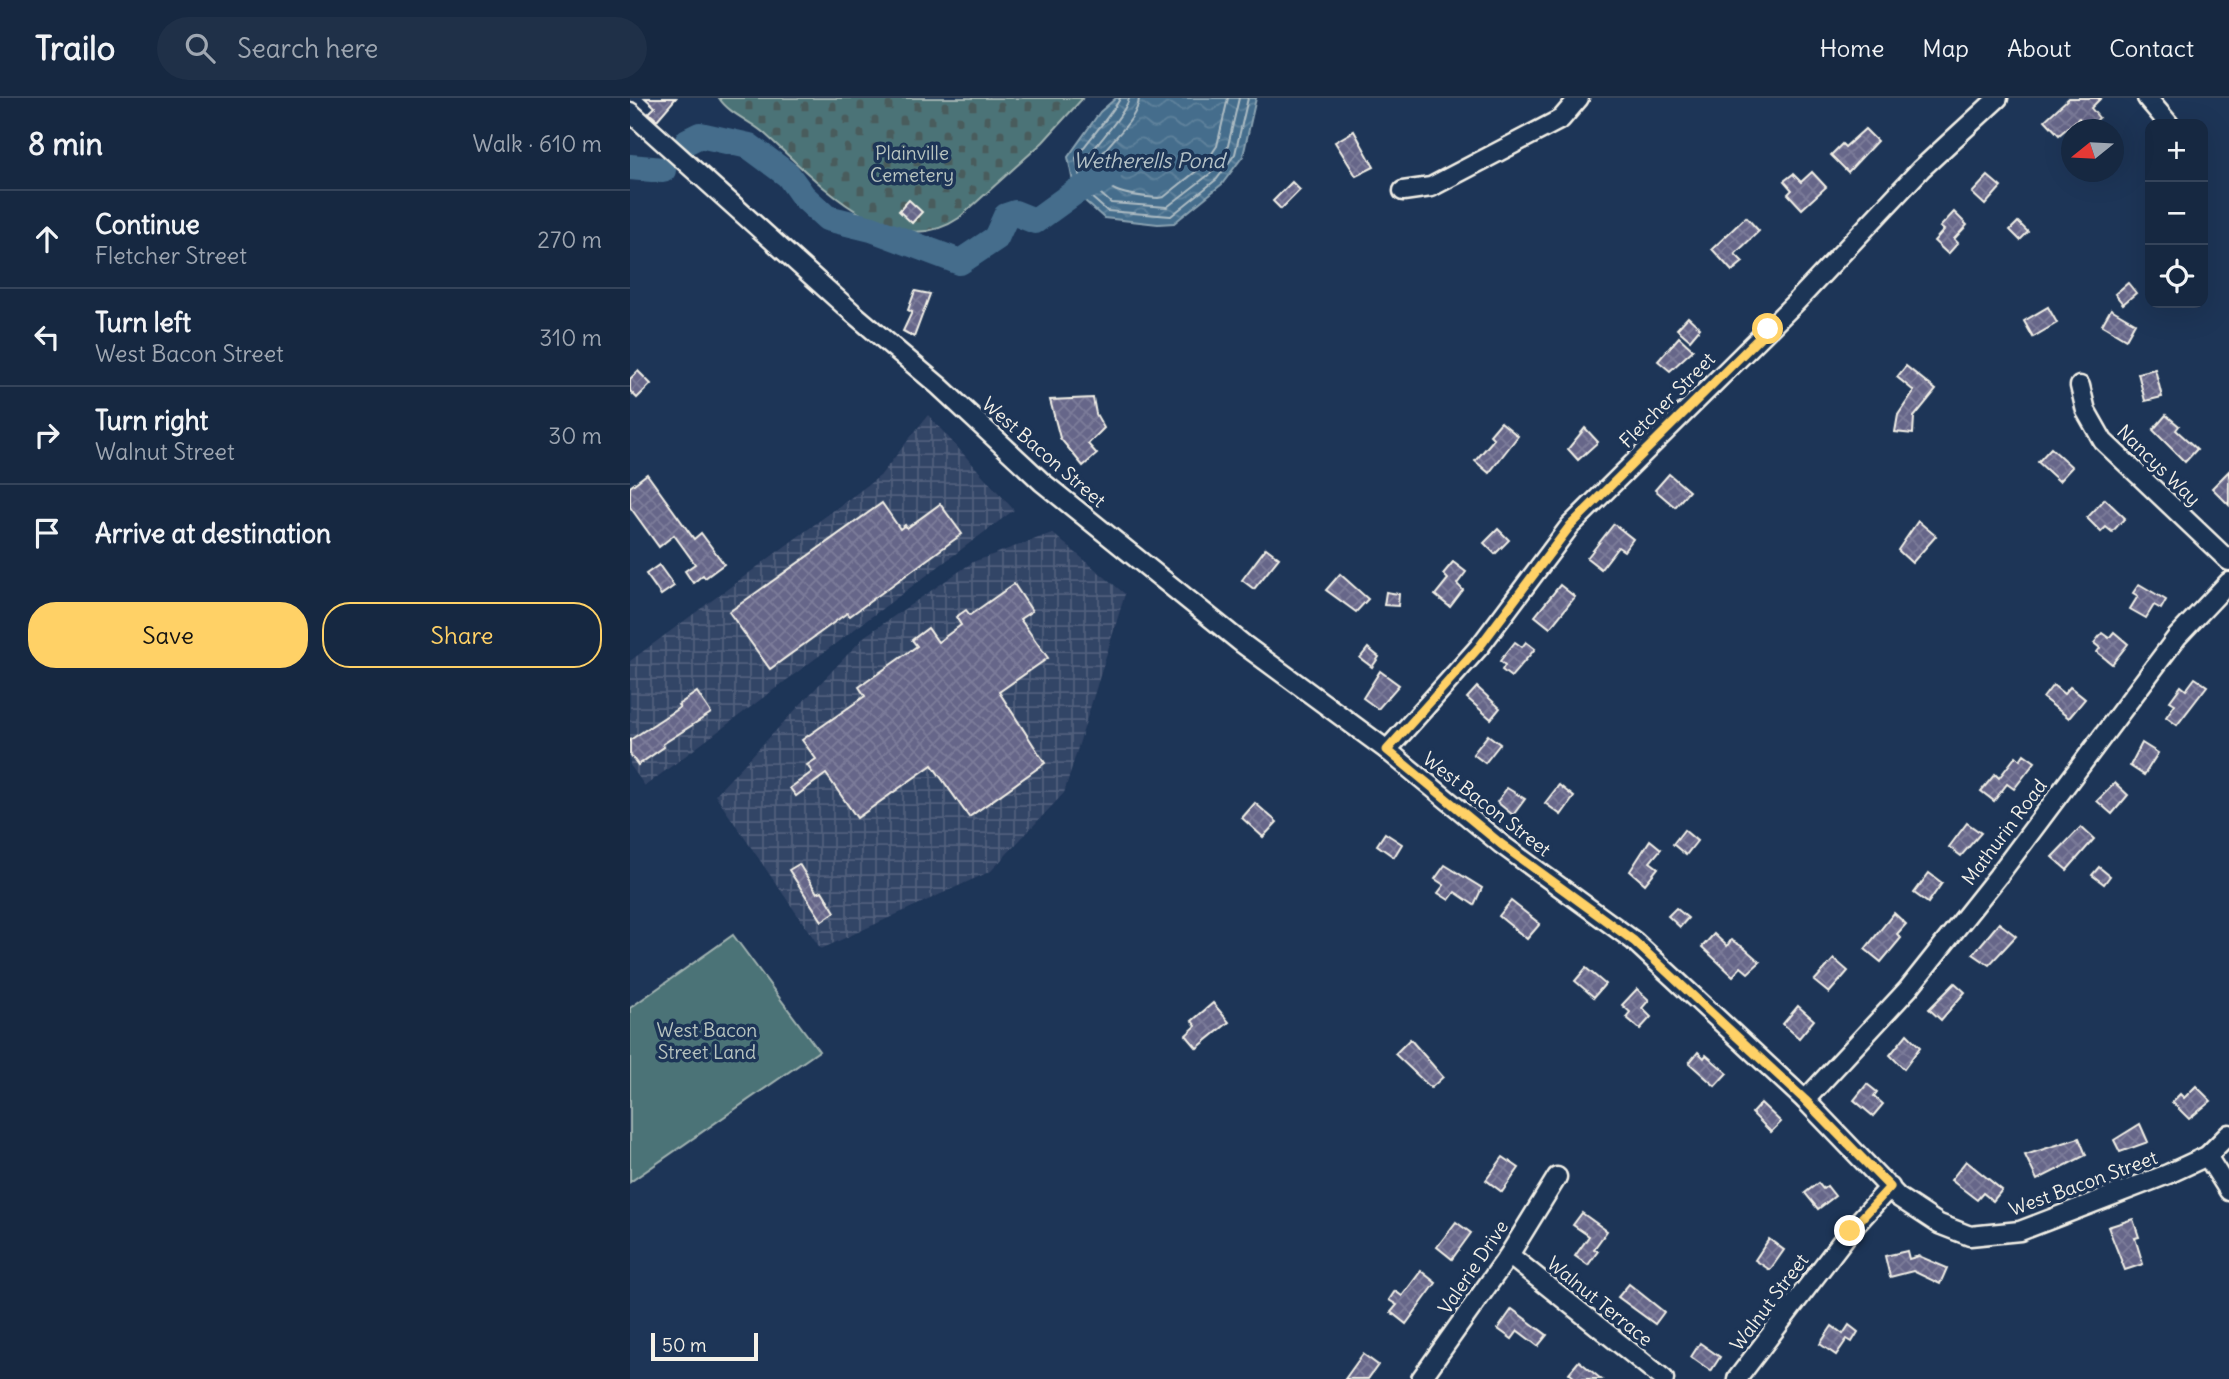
<!DOCTYPE html>
<meta charset="utf-8">
<style>
:root{--surface:#162841;--page:#1f3048;--text:#f1f3f6;--muted:#9ea6b1;--line:#35445a;--accent:#ffd166}
body{margin:0;font-family:Delius,sans-serif;background:var(--page);color:var(--text)}
.controls{position:absolute;right:21px;top:21px;display:grid;overflow:hidden;border-radius:14px;box-shadow:0 7px 28px #0002}
.controls button{width:63px;height:63px;display:grid;place-items:center;padding:0;border:0;border-bottom:2px solid var(--line);background:var(--surface);color:var(--text);font:35px sans-serif}
.compass{position:absolute;left:1431px;top:21px;width:63px;height:63px;border-radius:50%;background:var(--surface);box-shadow:0 7px 28px #0002;rotate:252deg}
.scale{position:absolute;left:21px;bottom:18px;width:107px;box-sizing:border-box;padding-left:7px;border:4px solid #f4f1e8;border-top:0;font-size:19px;line-height:24px;white-space:nowrap;color:#f4f1e8;-webkit-text-stroke:5px #1d3557;paint-order:stroke}
.stop{position:absolute;width:21px;height:21px;margin:-16px;border:5px solid #ffd166;border-radius:50%;background:#fff}
.stop.end{background:#ffd166;border-color:#fff;box-shadow:0 2px 7px #0008}
.list{margin:0;padding:0;list-style:none}
h2{display:flex;justify-content:space-between;align-items:center;height:91px;margin:0;padding:0 28px;font-size:30px}
h2 small{font-size:23px;font-weight:400;color:var(--muted)}
.list li{display:grid;grid-template-columns:46px 1fr auto;gap:21px;align-items:center;box-sizing:border-box;height:98px;padding:0 28px;border-top:2px solid var(--line)}
.list b{display:block;font-size:26px;white-space:nowrap}
.list p{margin:0;font-size:23px;white-space:nowrap;color:var(--muted)}
.list em{font-size:23px;font-style:normal;color:var(--muted)}
.actions{display:flex;gap:14px;padding:21px 28px}
.actions a{flex:1;padding:16px 0;border:2px solid var(--accent);border-radius:28px;text-align:center;font-size:24px;color:var(--accent)}
.actions .main{background:var(--accent);color:#111}
.icon{flex:none;width:38px;height:38px;fill:none;stroke:currentColor;stroke-width:2;stroke-linecap:round;stroke-linejoin:round}
.map{position:relative;flex:none;width:1599px;height:1281px;overflow:hidden}
header{display:flex;align-items:center;gap:42px;box-sizing:border-box;height:98px;padding:0 35px;background:var(--surface);border-bottom:2px solid var(--line)}
header strong{font-size:33px}
nav{display:flex;gap:38px;margin-inline-start:auto;font-size:24px}
.search{width:490px;height:63px;background:var(--page);display:flex;align-items:center;gap:18px;box-sizing:border-box;padding:0 24px;border-radius:38px;color:var(--muted);font-size:26px}
main{display:flex}
aside{flex:1;background:var(--surface)}
.map>svg:first-child{display:block}
.industrial{fill:url(#industrial-grid)}
.cemetery{fill:url(#cemetery-stones);stroke:#a0b2b0;stroke-width:2}
.park{fill:#4c7377;stroke:#a0b2b0;stroke-width:2}
.water{fill:url(#water-waves);stroke:#8aa2b1;stroke-width:2}
.lines{fill:none;stroke-linecap:round;stroke-linejoin:round}
.shore{stroke:#aebcc3;stroke-width:2}
.river{stroke:#446d8c;stroke-width:26}
.building{fill:url(#building-cross-hatch);stroke:#f4f1e8;stroke-width:2}
.minor-casing{stroke:#f4f1e8;stroke-width:23}
.minor{stroke:#1d3557;stroke-width:18}
.route{stroke:#ffd166;stroke-width:9}
.labels{text-anchor:middle;dominant-baseline:central;stroke-width:7;stroke-linejoin:round;paint-order:stroke}
.park-label{font-size:19px;fill:#b9c5c0;stroke:#1d3557}
.street-label{font-size:19px;fill:#f4f1e8;stroke:#1d3557}
.water-label{font-size:21px;font-style:italic;fill:#b6c3c8;stroke:#1d3557}
</style>
<header>
<strong>Trailo</strong>
<div class="search"><svg class="icon" aria-label="search" viewBox="0 0 24 24"><circle cx="10" cy="10" r="6"/><path d="M15 15l6 6"/></svg>Search here</div>
<nav><a>Home</a><a>Map</a><a>About</a><a>Contact</a></nav>
</header>
<main>
<aside>
<h2>8 min<small>Walk · 610 m</small></h2>
<ul class="list">
<li><svg class="icon" aria-label="ahead" viewBox="0 0 24 24"><path d="M12 20V5M6 11l6-6 6 6"/></svg><div><b>Continue</b><p>Fletcher Street</p></div><em>270 m</em></li>
<li><svg class="icon" aria-label="left" viewBox="0 0 24 24"><path d="M17 20v-9H6M10 6l-5 5 5 5"/></svg><div><b>Turn left</b><p>West Bacon Street</p></div><em>310 m</em></li>
<li><svg class="icon" aria-label="right" viewBox="0 0 24 24"><path d="M7 20v-9h11M14 6l5 5-5 5"/></svg><div><b>Turn right</b><p>Walnut Street</p></div><em>30 m</em></li>
<li><svg class="icon" aria-label="arrive" viewBox="0 0 24 24"><path d="M6 21V4h12l-3 4 3 4H6"/></svg><div><b>Arrive at destination</b></div></li>
</ul>
<div class="actions"><a class="main">Save</a><a>Share</a></div>
</aside>
<div class="map">
<svg width="1599" height="1281" viewBox="0 0 1599 1281">
<defs>
<pattern id="industrial-grid" width="8" height="8" patternUnits="userSpaceOnUse" patternTransform="scale(1.75)"><rect width="8" height="8" fill="#346"/><path d="M0 4h8M4 0v8" fill="none" stroke="#515f7c"/></pattern>
<pattern id="cemetery-stones" width="16" height="16" patternUnits="userSpaceOnUse" patternTransform="scale(1.75)"><rect width="16" height="16" fill="#4c7377"/><path d="M2 7V4a2 2 0 0 1 4 0v3zM10 15v-3a2 2 0 0 1 4 0v3z" fill="#4a5b5c"/></pattern>
<pattern id="water-waves" width="16" height="10" patternUnits="userSpaceOnUse" patternTransform="scale(1.75)"><rect width="16" height="10" fill="#446d8c"/><path d="M0 5q4-4 8 0t8 0" fill="none" stroke="#60829c"/></pattern>
<pattern id="building-cross-hatch" width="8" height="8" patternUnits="userSpaceOnUse" patternTransform="scale(1.75)"><rect width="8" height="8" fill="#666689"/><path d="M0 0l8 8M0 8l8-8" fill="none" stroke="#7c7c9a"/></pattern>
</defs>
<rect width="100%" height="100%" fill="#1d3557"/>
<filter id="ink" filterUnits="userSpaceOnUse"><feTurbulence type="fractalNoise" baseFrequency=".0143" numOctaves="2"/><feDisplacementMap in="SourceGraphic" scale="14" xChannelSelector="R" yChannelSelector="G"/><feConvolveMatrix kernelMatrix="1 2 1 2 8 2 1 2 1" color-interpolation-filters="sRGB"/></filter>
<g filter="url(#ink)">
<!-- industrial -->
<g class="industrial">
<path d="M298,317L384,412L15,688L0,667V563L250,378Z"/>
<path d="M422,435L495,496L434,695L361,773L191,851L85,697L235,538L343,464Z"/>
</g>
<!-- cemetery -->
<path class="cemetery" d="M89,0H453L413,44L329,120C260,168 182,78 135,36C121,23 99,16 89,0Z"/>
<!-- park -->
<path class="park" d="M103,837L189,953L0,1084V910Z"/>
<!-- water -->
<path class="water" d="M486,0H626L613,58L592,86L544,125L528,126L474,120L445,94L438,59L470,14Z"/>
<g class="lines">
<!-- shore -->
<g class="shore">
<path d="M490,0C489,7 453,49 446,60L452,91L477,113L541,118L587,81L605,56L618,0"/>
<path d="M499,0C498,12 465,49 455,62L460,86L481,105L537,109L581,75L597,52L609,0"/>
<path d="M509,0C508,24 476,44 466,66C473,98 500,97 528,100L534,99L574,67L587,48L598,0"/>
</g>
<!-- river -->
<g class="river">
<path d="M58,43L70,37L119,48L158,77L173,98L197,120L242,131L330,164L366,140L376,118L385,115L405,123L445,94L478,78"/>
<path d="M0,69L33,72"/>
</g>
</g>
<!-- building -->
<g class="building">
<path d="M15,0H46L27,22L19,15L25,9Z"/>
<path d="M1439,0H1471L1461,10L1469,20L1458,30L1449,20L1429,37L1415,22Z"/>
<path d="M1235,31L1247,43L1218,74L1201,57L1212,46L1215,49Z"/>
<path d="M724,33L744,69L726,78L705,44Z"/>
<path d="M1182,74L1196,89L1172,111L1158,96L1162,92L1154,83L1163,76L1171,84Z"/>
<path d="M1358,78L1371,89L1355,107L1342,95Z"/>
<path d="M662,84L670,92L651,111L643,103Z"/>
<path d="M279,102L292,114L282,125L269,113Z"/>
<path d="M1324,114L1337,127L1324,141L1328,145L1318,156L1304,143L1314,132L1310,129Z"/>
<path d="M1116,119L1129,133L1105,156L1113,164L1102,173L1082,151Z"/>
<path d="M1388,124L1398,134L1390,142L1380,132Z"/>
<path d="M1498,185L1506,195L1493,206L1485,196Z"/>
<path d="M285,193L300,196L284,239L273,233L282,214L278,212Z"/>
<path d="M1418,209L1427,225L1403,239L1394,223Z"/>
<path d="M1481,211L1505,225L1496,241L1472,227Z"/>
<path d="M1058,219L1070,230L1060,242L1047,231Z"/>
<path d="M1049,239L1063,252L1040,273L1028,263Z"/>
<path d="M1276,268L1306,292L1284,319L1283,336L1265,334L1268,317L1284,293L1267,279Z"/>
<path d="M1525,271L1532,299L1515,303L1508,275Z"/>
<path d="M8,273L21,286L7,300L0,293V281Z"/>
<path d="M463,300L466,316L474,330L458,346L467,356L453,368L430,340L420,302Z"/>
<path d="M1536,317L1549,328L1546,332L1567,351L1555,364L1523,332Z"/>
<path d="M871,324L888,338L859,375L845,363L864,341L860,337Z"/>
<path d="M955,330L968,344L948,362L938,351Z"/>
<path d="M1421,350L1442,369L1429,383L1408,364Z"/>
<path d="M1599,373V407L1582,390Z"/>
<path d="M17,376L64,441L71,435L94,466L75,480L73,477L63,485L55,473L65,466L44,437L29,449L0,409V389Z"/>
<path d="M1039,376L1059,393L1045,409L1025,392Z"/>
<path d="M1475,401L1495,420L1482,434L1476,429L1471,434L1457,420Z"/>
<path d="M252,405L270,431L275,427L277,430L310,406L332,436L220,518L217,515L140,571L99,514Z"/>
<path d="M1288,423L1306,438L1282,465L1268,452Z"/>
<path d="M984,426L1003,441L994,453L988,449L971,471L957,460Z"/>
<path d="M868,431L879,442L865,456L854,445Z"/>
<path d="M636,450L649,460L624,491L612,482Z"/>
<path d="M823,464L836,474L827,486L833,492L820,509L805,497L818,481L813,476Z"/>
<path d="M29,467L44,488L31,497L16,476Z"/>
<path d="M710,476L738,501L726,514L696,492Z"/>
<path d="M384,486L402,513L390,521L418,560L369,594L415,665L339,719L302,667L227,720L196,676L166,698L160,690L182,674L177,667L186,661L172,642L235,598L229,589L287,548L282,542L298,530L308,544L331,527L326,519L336,512L340,517Z"/>
<path d="M1509,486L1536,502L1531,511L1524,507L1516,520L1500,511L1508,498L1503,495Z"/>
<path d="M930,487L945,499L920,530L905,518Z"/>
<path d="M756,494L769,496L768,508L754,507Z"/>
<path d="M1484,534L1498,546L1482,566L1467,554L1470,550L1464,545L1472,535L1479,540Z"/>
<path d="M885,544L892,549L896,544L905,551L881,579L872,572L875,567L870,563Z"/>
<path d="M738,550L749,559L742,569L730,560Z"/>
<path d="M750,573L769,587L748,611L733,600Z"/>
<path d="M1565,580L1577,588L1547,627L1536,619L1545,606L1540,603L1551,588L1556,592Z"/>
<path d="M1423,587L1434,596L1440,589L1455,601L1439,620L1413,600Z"/>
<path d="M847,589L870,610L861,621L837,600Z"/>
<path d="M67,594L81,615L33,646L34,649L8,667L0,656V642L50,609L48,607Z"/>
<path d="M858,637L870,646L855,665L843,656Z"/>
<path d="M1512,645L1528,655L1514,677L1500,668Z"/>
<path d="M1394,656L1405,664L1384,691L1377,686L1364,703L1351,693L1365,676L1369,680L1386,658L1390,662Z"/>
<path d="M1485,685L1498,697L1482,716L1467,703Z"/>
<path d="M929,687L944,699L931,717L915,705Z"/>
<path d="M877,690L895,701L883,717L867,704Z"/>
<path d="M625,705L647,724L633,739L612,720Z"/>
<path d="M1337,725L1351,735L1331,758L1319,749Z"/>
<path d="M1451,729L1464,741L1437,772L1422,759Z"/>
<path d="M1054,732L1067,743L1056,757L1043,746Z"/>
<path d="M755,735L772,746L764,759L747,747Z"/>
<path d="M1020,742L1031,751L1020,764L1028,770L1015,786L1000,773Z"/>
<path d="M169,766L187,795L192,793L205,814L192,823L159,772Z"/>
<path d="M815,767L852,790L844,807L825,794L819,802L808,795L814,787L805,781Z"/>
<path d="M1469,769L1480,778L1474,786L1462,777Z"/>
<path d="M1299,775L1312,785L1298,805L1284,795Z"/>
<path d="M881,803L910,826L897,841L869,818Z"/>
<path d="M1046,810L1058,820L1050,829L1038,818Z"/>
<path d="M1264,815L1276,826L1267,836L1271,840L1251,864L1235,851Z"/>
<path d="M1369,825L1386,838L1359,867L1343,856Z"/>
<path d="M1084,836L1097,848L1101,842L1113,849L1130,864L1118,875L1111,869L1103,878L1072,849Z"/>
<path d="M1204,861L1218,873L1199,895L1184,883Z"/>
<path d="M956,870L975,886L964,899L945,883Z"/>
<path d="M1325,885L1335,894L1311,922L1299,911Z"/>
<path d="M1007,891L1019,902L1012,910L1021,919L1010,931L996,919L1000,914L992,907Z"/>
<path d="M583,905L599,924L567,950L556,937L566,928L562,923Z"/>
<path d="M1168,908L1184,922L1169,940L1153,926Z"/>
<path d="M1277,936L1290,949L1274,971L1260,957Z"/>
<path d="M780,941L813,979L801,990L765,956Z"/>
<path d="M1068,954L1074,960L1076,957L1097,975L1085,988L1059,965Z"/>
<path d="M1237,986L1247,994L1244,998L1253,1006L1243,1018L1224,1002Z"/>
<path d="M1566,988L1581,1003L1559,1021L1542,1004L1550,996L1554,1000Z"/>
<path d="M1131,1005L1151,1024L1141,1034L1122,1015Z"/>
<path d="M1510,1026L1518,1044L1490,1054L1484,1042Z"/>
<path d="M1449,1040L1456,1057L1407,1082L1395,1057Z"/>
<path d="M873,1059L889,1070L872,1094L856,1082Z"/>
<path d="M1336,1063L1372,1092L1363,1103L1353,1095L1347,1102L1321,1082Z"/>
<path d="M1188,1085L1193,1091L1197,1088L1205,1098L1188,1111L1175,1095Z"/>
<path d="M952,1115L977,1133L964,1151L968,1153L958,1167L945,1158L959,1138L943,1127Z"/>
<path d="M1503,1121L1509,1139L1505,1140L1513,1166L1495,1172L1478,1129Z"/>
<path d="M826,1124L841,1135L822,1161L807,1149Z"/>
<path d="M1139,1141L1154,1152L1140,1172L1125,1162Z"/>
<path d="M1277,1153L1279,1161L1289,1158L1317,1170L1310,1186L1283,1173L1260,1179L1255,1158Z"/>
<path d="M791,1173L806,1185L776,1226L761,1214L767,1207L759,1202L765,1193L772,1198Z"/>
<path d="M999,1186L1034,1214L1025,1226L988,1199Z"/>
<path d="M882,1211L917,1237L908,1248L888,1233L882,1241L868,1231Z"/>
<path d="M1219,1227L1228,1234L1222,1244L1217,1241L1206,1257L1190,1246L1202,1228L1213,1236Z"/>
<path d="M1070,1245L1090,1259L1081,1273L1061,1259Z"/>
<path d="M733,1256L748,1267L738,1281H715Z"/>
<path d="M949,1263L971,1281H946L939,1275Z"/>
</g>
<g class="lines">
<!-- minor casing -->
<g class="minor-casing">
<g id="minor">
<path d="M1517,0L1539,26"/>
<path d="M0,14L224,216L309,288L412,384L613,546L757,652L871,746L1004,843L1175,1002L1268,1099L1309,1126L1340,1138L1390,1133L1538,1076L1577,1058L1599,1036"/>
<path d="M773,93L801,89L931,21L949,0"/>
<path d="M1450,288L1456,313L1473,343L1599,463"/>
<path d="M757,652L850,548L940,428L1166,204L1291,71L1368,0"/>
<path d="M1175,1002L1278,891L1368,778L1547,539L1599,484"/>
<path d="M1577,1058L1599,1093"/>
<path d="M879,1157L1034,1281"/>
<path d="M791,1281L879,1157L927,1079"/>
<path d="M1107,1281L1220,1133L1260,1089"/>
</g>
</g>
<!-- minor -->
<use href="#minor" class="minor"/>
</g>
</g>
<g class="lines" filter="url(#ink)">
<!-- route -->
<path class="route" d="M1138,231L940,428L850,548L757,652L871,746L1004,843L1175,1002L1260,1089L1220,1133"/>
</g>
<g class="labels">
<!-- park labels -->
<g class="park-label">
<text x="282" y="55">Plainville<tspan x="282" dy="22">Cemetery</tspan></text>
<text x="77" y="932">West Bacon<tspan x="77" dy="22">Street Land</tspan></text>
</g>
<!-- street labels -->
<g class="street-label">
<text transform="translate(1037 302) rotate(-45)">Fletcher Street</text>
<text transform="translate(414 354) rotate(41)">West Bacon Street</text>
<text transform="translate(1529 367) rotate(44)">Nancys Way</text>
<text transform="translate(857 706) rotate(38)">West Bacon Street</text>
<text transform="translate(1374 734) rotate(-53)">Mathurin Road</text>
<text transform="translate(1453 1085) rotate(-20)">West Bacon Street</text>
<text transform="translate(843 1169) rotate(-56)">Valerie Drive</text>
<text transform="translate(970 1203) rotate(39)">Walnut Terrace</text>
<text transform="translate(1139 1204) rotate(-53)">Walnut Street</text>
</g>
<!-- water labels -->
<g class="water-label">
<text x="519" y="62">Wetherells Pond</text>
</g>
</g>
</svg>
<div class="controls">
<button>+</button>
<button>−</button>
<button><svg class="icon" aria-label="locate" viewBox="0 0 24 24"><circle cx="12" cy="12" r="6"/><path d="M12 2v4M12 18v4M2 12h4M18 12h4"/></svg></button>
</div>
<svg class="compass" viewBox="-18 -18 36 36"><path d="M0-13l5 13h-10z" fill="#e53935"/><path d="M0 13l5-13h-10z" fill="#9ea6b1"/></svg>
<div class="scale">50 m</div>
<div class="stop" style="left:1138px;top:231px"></div>
<div class="stop end" style="left:1220px;top:1133px"></div>
</div>
</main>
